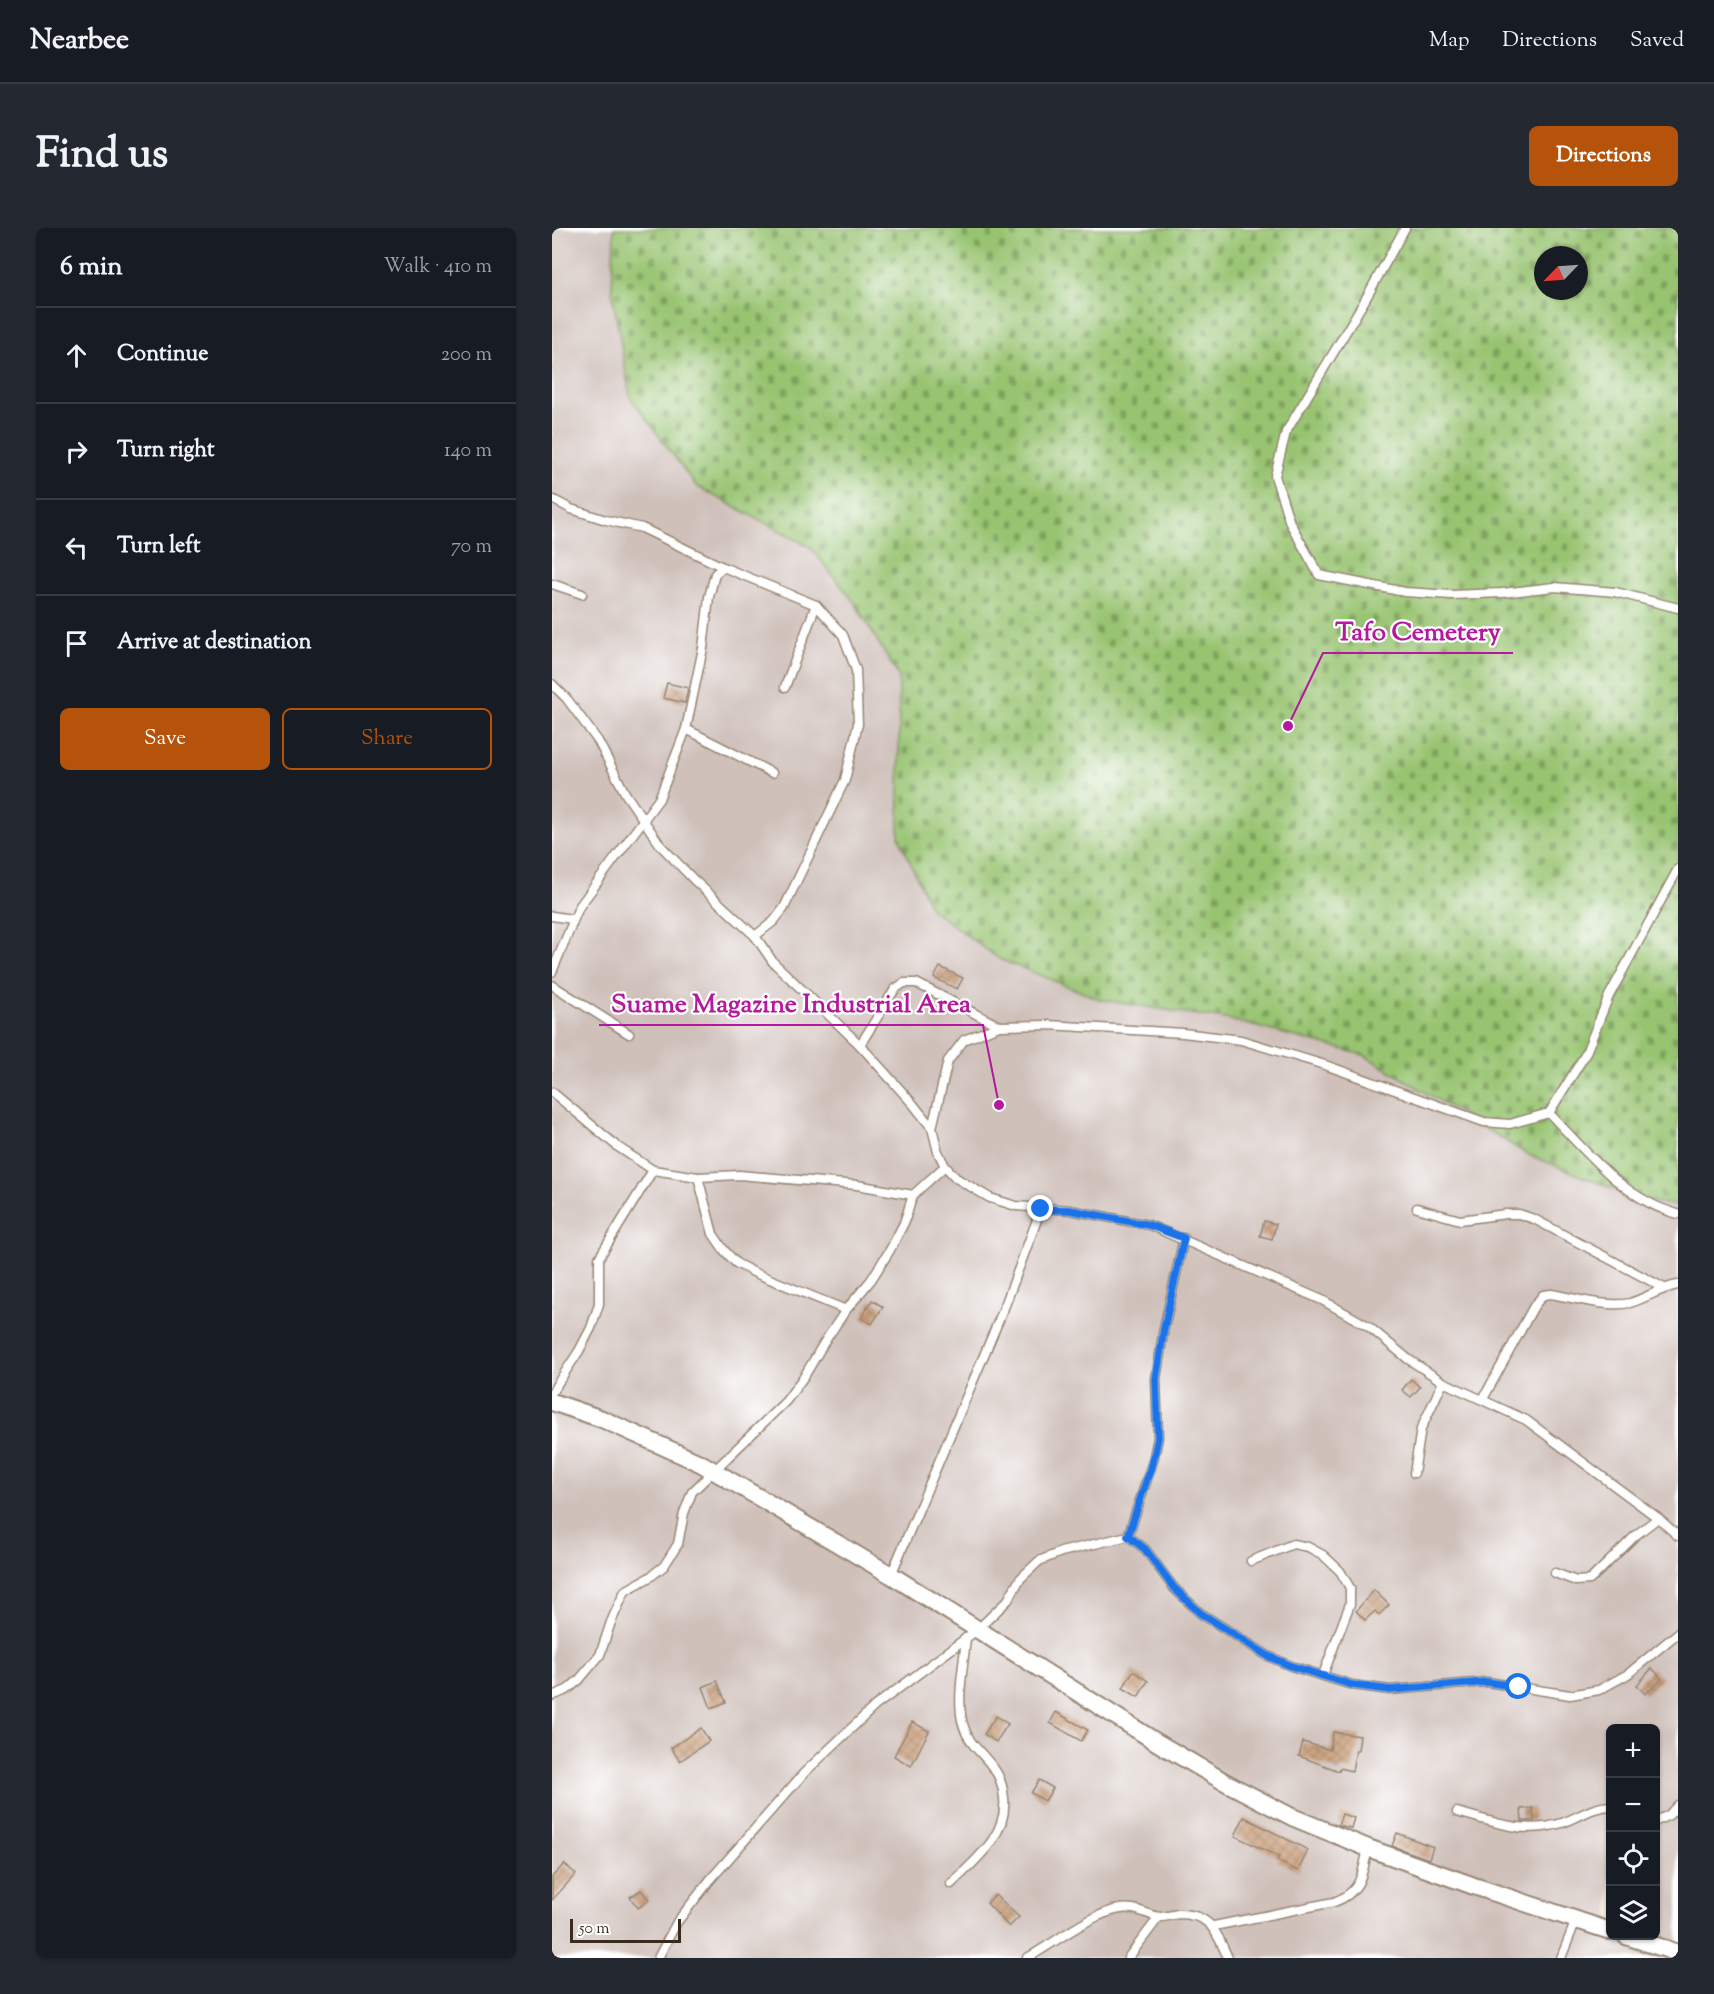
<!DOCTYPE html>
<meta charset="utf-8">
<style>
:root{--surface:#171b24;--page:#242831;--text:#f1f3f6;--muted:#9ea1a6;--line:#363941;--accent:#b45309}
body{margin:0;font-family:"Sorts Mill Goudy",serif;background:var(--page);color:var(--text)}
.controls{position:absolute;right:18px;bottom:18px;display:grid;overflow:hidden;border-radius:9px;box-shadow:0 2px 4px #0004}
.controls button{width:54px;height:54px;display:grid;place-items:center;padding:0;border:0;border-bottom:2px solid var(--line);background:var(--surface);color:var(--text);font:30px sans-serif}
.compass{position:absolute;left:982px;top:18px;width:54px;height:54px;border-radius:50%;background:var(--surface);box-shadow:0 2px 4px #0004;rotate:245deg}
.scale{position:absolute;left:18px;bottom:15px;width:111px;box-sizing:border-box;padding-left:6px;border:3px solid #3b2a1e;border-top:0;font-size:16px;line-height:21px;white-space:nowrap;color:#3b2a1e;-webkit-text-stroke:4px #fff;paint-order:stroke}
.stop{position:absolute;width:18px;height:18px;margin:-14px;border:4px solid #1a73e8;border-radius:50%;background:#fff}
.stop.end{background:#1a73e8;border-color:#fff;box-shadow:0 2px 6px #0008}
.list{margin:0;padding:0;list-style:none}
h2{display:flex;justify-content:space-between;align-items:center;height:78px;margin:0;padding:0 24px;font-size:26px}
h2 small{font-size:20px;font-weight:400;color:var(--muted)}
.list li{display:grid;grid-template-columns:39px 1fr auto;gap:18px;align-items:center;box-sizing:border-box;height:96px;padding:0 24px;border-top:2px solid var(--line)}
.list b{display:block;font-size:22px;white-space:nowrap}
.list em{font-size:20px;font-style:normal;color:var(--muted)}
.actions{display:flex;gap:12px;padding:18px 24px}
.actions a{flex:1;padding:14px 0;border:2px solid var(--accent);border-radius:9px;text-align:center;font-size:21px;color:var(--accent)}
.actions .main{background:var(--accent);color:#fff}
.icon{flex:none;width:33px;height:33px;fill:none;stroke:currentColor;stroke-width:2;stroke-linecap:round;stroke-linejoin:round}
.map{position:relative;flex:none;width:1126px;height:1730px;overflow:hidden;border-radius:9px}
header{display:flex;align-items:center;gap:36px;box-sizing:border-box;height:84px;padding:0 30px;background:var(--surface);border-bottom:2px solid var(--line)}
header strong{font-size:28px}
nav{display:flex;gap:33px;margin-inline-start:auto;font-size:21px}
.intro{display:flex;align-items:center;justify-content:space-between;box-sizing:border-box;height:144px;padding:0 36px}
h1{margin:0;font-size:42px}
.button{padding:15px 27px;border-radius:9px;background:var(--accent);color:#fff;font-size:21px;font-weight:700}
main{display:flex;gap:36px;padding:0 36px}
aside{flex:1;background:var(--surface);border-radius:9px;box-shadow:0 2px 4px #0004}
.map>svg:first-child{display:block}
.industrial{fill:#cfc0ba;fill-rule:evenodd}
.cemetery{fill:url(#cemetery-stones);stroke:#6a7748;stroke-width:1.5;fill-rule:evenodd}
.building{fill:url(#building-cross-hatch)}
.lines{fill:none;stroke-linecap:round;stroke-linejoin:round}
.lane-casing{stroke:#978674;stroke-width:11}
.street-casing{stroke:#978674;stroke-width:20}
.lane{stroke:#fff;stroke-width:8}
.street{stroke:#fff;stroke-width:16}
.route{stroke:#1a73e8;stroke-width:8}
.leader{fill:none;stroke:#b5179e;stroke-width:2}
.callout-dot{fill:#b5179e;stroke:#fff;stroke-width:2}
.callout-label{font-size:26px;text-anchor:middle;font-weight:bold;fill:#b5179e;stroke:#fff;stroke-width:4.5;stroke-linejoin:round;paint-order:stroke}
</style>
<header>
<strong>Nearbee</strong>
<nav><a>Map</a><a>Directions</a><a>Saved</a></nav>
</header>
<div class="intro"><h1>Find us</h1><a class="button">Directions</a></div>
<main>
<aside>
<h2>6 min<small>Walk · 410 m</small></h2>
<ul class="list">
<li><svg class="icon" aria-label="ahead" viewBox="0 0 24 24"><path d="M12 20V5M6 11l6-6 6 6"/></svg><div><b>Continue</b></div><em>200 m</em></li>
<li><svg class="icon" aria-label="right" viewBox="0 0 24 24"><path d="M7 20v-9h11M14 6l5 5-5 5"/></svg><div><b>Turn right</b></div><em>140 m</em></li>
<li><svg class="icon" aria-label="left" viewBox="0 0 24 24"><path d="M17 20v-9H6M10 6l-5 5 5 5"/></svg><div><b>Turn left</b></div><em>70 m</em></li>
<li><svg class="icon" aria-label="arrive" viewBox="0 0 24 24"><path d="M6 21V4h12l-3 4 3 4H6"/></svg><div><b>Arrive at destination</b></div></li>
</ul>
<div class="actions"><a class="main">Save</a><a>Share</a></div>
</aside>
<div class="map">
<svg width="1126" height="1730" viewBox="0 0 1126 1730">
<defs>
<pattern id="cemetery-stones" width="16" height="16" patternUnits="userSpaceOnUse" patternTransform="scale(1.5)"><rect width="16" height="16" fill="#98c471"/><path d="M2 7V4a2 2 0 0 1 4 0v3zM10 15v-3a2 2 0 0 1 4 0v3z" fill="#7d9f5c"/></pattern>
<pattern id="building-cross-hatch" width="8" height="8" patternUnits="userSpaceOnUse" patternTransform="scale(1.5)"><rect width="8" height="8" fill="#c99d78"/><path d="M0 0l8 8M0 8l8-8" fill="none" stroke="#a48062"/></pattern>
</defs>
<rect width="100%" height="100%" fill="#fff"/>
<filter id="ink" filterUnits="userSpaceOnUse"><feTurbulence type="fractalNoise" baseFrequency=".0167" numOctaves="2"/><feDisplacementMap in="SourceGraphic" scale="12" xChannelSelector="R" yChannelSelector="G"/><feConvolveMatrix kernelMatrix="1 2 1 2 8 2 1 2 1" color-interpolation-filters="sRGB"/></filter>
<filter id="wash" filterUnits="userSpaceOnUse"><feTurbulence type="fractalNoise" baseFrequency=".008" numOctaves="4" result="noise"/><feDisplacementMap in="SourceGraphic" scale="24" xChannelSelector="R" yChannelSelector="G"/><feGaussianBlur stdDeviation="1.35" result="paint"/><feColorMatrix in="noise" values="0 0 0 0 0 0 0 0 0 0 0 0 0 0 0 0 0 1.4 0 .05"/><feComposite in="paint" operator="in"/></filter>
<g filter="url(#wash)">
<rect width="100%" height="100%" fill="#f3e3c9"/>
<!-- industrial -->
<path class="industrial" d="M0,0H62L60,63L144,258L258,319L303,375L347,449L346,548L550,772L679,792L812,827L975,926L1086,971L1126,978V1730H0ZM1058,1500H1104V1708H1058Z"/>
<!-- cemetery -->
<path class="cemetery" d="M62,0H1126V978L1086,971L975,926L812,827L679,792L550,772L447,731L379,681L347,609V449L303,375L258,319L144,258L78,169L60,63ZM991,27H1027V63H991Z"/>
<g id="blocks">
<!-- building -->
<g class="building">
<path d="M115,455L136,460L133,475L111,470Z"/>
<path d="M388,739L411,750L405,761L382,750Z"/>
<path d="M712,993L724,996L720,1011L708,1008Z"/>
<path d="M320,1072L331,1079L320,1096L309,1090Z"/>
<path d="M859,1151L868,1159L859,1169L850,1162Z"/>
<path d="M822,1362L837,1377L827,1387L823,1383L813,1392L804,1383Z"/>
<path d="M1100,1440L1110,1451L1093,1466L1085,1457Z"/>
<path d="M581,1443L596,1453L586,1469L571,1460Z"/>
<path d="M165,1453L174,1474L159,1480L151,1459Z"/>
<path d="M504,1484L536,1502L529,1513L498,1495Z"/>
<path d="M444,1488L456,1496L444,1514L432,1506Z"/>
<path d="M360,1494L377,1503L359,1538L342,1528Z"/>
<path d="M149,1500L157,1513L128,1533L119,1520Z"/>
<path d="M781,1504L808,1508L806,1522H804L800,1543L788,1540L787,1543L747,1528L751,1514L778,1522Z"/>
<path d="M487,1552L501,1560L493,1573L479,1565Z"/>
<path d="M981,1580L982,1593H970L969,1581Z"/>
<path d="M790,1586L802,1590L799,1600L786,1597Z"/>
<path d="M692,1589L756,1622L746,1643L725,1633L727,1629L683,1608Z"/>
<path d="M845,1605L881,1619L877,1631L840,1618Z"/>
<path d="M12,1636L24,1646L0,1672V1649Z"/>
<path d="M89,1662L97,1672L86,1680L78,1669Z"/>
<path d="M443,1667L467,1689L457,1699L435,1675Z"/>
</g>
</g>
</g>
<g filter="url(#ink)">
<use href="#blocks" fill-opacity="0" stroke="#978674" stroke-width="1.5"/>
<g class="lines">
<!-- lane casing -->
<g class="lane-casing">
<g id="lane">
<path d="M853,0L813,72L734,204L723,248L738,295L767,347L853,364L900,367L950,365L1002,359L1063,364L1126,380"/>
<path d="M0,271L19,281L54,292L90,300L171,339L264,377L291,407L304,442L306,496L293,552L232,680L222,693L203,708"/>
<path d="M0,356L30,366"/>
<path d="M0,456L15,471L46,513L73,565L109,618L142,652L203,708L221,734L308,817L361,876L380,900L386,924L393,938L404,950L438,970L464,978L518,982L597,997L770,1072L816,1098L856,1131L891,1154L974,1192L1106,1290L1126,1308"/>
<path d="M233,459L264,377"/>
<path d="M134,501L220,545"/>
<path d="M0,688L20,691"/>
<path d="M0,744L27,679L107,571L134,501L151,420L157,369L163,346L171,339"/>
<path d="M0,757L77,806"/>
<path d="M308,817L343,761L352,755H364L447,798"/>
<path d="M0,864L66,919L101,942L146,949L187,947L305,957L361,967"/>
<path d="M997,885C1035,924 1072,972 1126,986"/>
<path d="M380,900L396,833L412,812L447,798L496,797L631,805L689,812L773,837L932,894L958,896L997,885L1033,827L1057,768L1126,641"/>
<path d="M146,949L161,1006L172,1022L184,1035L203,1045L294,1082"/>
<path d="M865,980L908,992L954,986H967L982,991L1112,1060"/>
<path d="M0,1164L27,1123L39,1100L47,1076V1030L101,942"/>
<path d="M931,1171L982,1078L991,1067L999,1066C1022,1070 1056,1080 1078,1075C1095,1070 1108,1060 1126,1057"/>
<path d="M862,1245L869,1201L891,1154"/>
<path d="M576,1308L593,1321L622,1360L648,1385L716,1428L739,1438L800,1457L838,1462L935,1454L1018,1467L1047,1462L1076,1446L1126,1405"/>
<path d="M576,1308L601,1233L606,1210L604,1151L612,1100L632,1010"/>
<path d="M699,1333L741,1316L756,1319L771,1327L788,1343L798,1360V1376L771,1447"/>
<path d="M1003,1345L1024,1353L1038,1352L1084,1307L1106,1290"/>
<path d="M339,1347L452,1080L489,981"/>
<path d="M0,1468L15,1462L27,1452L48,1427L59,1394L73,1363L98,1349L112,1338L126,1316L132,1285L140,1264L234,1173L253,1147L273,1113L294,1082L319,1052L338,1022L352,995L361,967L393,938"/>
<path d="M905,1584C942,1594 972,1607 1010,1595C1028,1589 1039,1579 1058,1578"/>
<path d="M1104,1593L1117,1587L1126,1577"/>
<path d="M399,1656C423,1632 456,1608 452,1570C451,1558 447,1546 439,1537C427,1521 417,1517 411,1496C404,1472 412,1435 414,1410"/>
<path d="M662,1698L782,1674C810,1664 810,1646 816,1620"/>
<path d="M106,1730L125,1694L158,1652L252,1545L323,1478L425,1402L456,1372L468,1351L487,1333L509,1324L576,1308"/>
<path d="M475,1730C501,1716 540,1685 568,1681C584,1678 594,1687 608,1689C614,1689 620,1687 626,1686C660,1686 664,1704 676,1730"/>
<path d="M576,1730L607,1689"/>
<path d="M1009,1730L1024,1692"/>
</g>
</g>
<!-- street casing -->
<g class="street-casing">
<g id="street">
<path d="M0,1174L50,1191L150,1236L339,1347L606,1515L671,1553L740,1589L816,1620L922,1658L1058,1703"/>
<path d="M1074,1708L1126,1725"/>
</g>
</g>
<!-- lane -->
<use href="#lane" class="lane"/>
<!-- street -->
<use href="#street" class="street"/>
</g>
</g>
<g class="lines" filter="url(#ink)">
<!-- route -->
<path class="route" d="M489,981L518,982L597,997L632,1010L612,1100L604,1151L606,1210L601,1233L576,1308L593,1321L622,1360L648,1385L716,1428L739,1438L800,1457L838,1462L935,1454L967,1459"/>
</g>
<!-- callouts -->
<path class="leader" d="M736 498L771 425H961M447 877L431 797H47"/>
<g class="callout-dot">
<circle cx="736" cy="498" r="6"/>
<circle cx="447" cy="877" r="6"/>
</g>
<g class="callout-label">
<text x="866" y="412">Tafo Cemetery</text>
<text x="239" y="784">Suame Magazine Industrial Area</text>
</g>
</svg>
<div class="controls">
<button>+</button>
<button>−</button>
<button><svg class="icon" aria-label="locate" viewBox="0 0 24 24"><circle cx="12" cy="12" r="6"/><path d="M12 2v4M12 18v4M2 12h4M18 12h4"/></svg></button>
<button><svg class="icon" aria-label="layers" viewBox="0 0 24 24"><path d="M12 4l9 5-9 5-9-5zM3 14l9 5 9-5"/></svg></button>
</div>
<svg class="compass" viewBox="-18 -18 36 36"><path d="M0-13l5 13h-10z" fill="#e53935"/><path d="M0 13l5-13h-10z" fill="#9ea1a6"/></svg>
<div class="scale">50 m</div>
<div class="stop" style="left:967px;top:1459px"></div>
<div class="stop end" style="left:489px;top:981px"></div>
</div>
</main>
